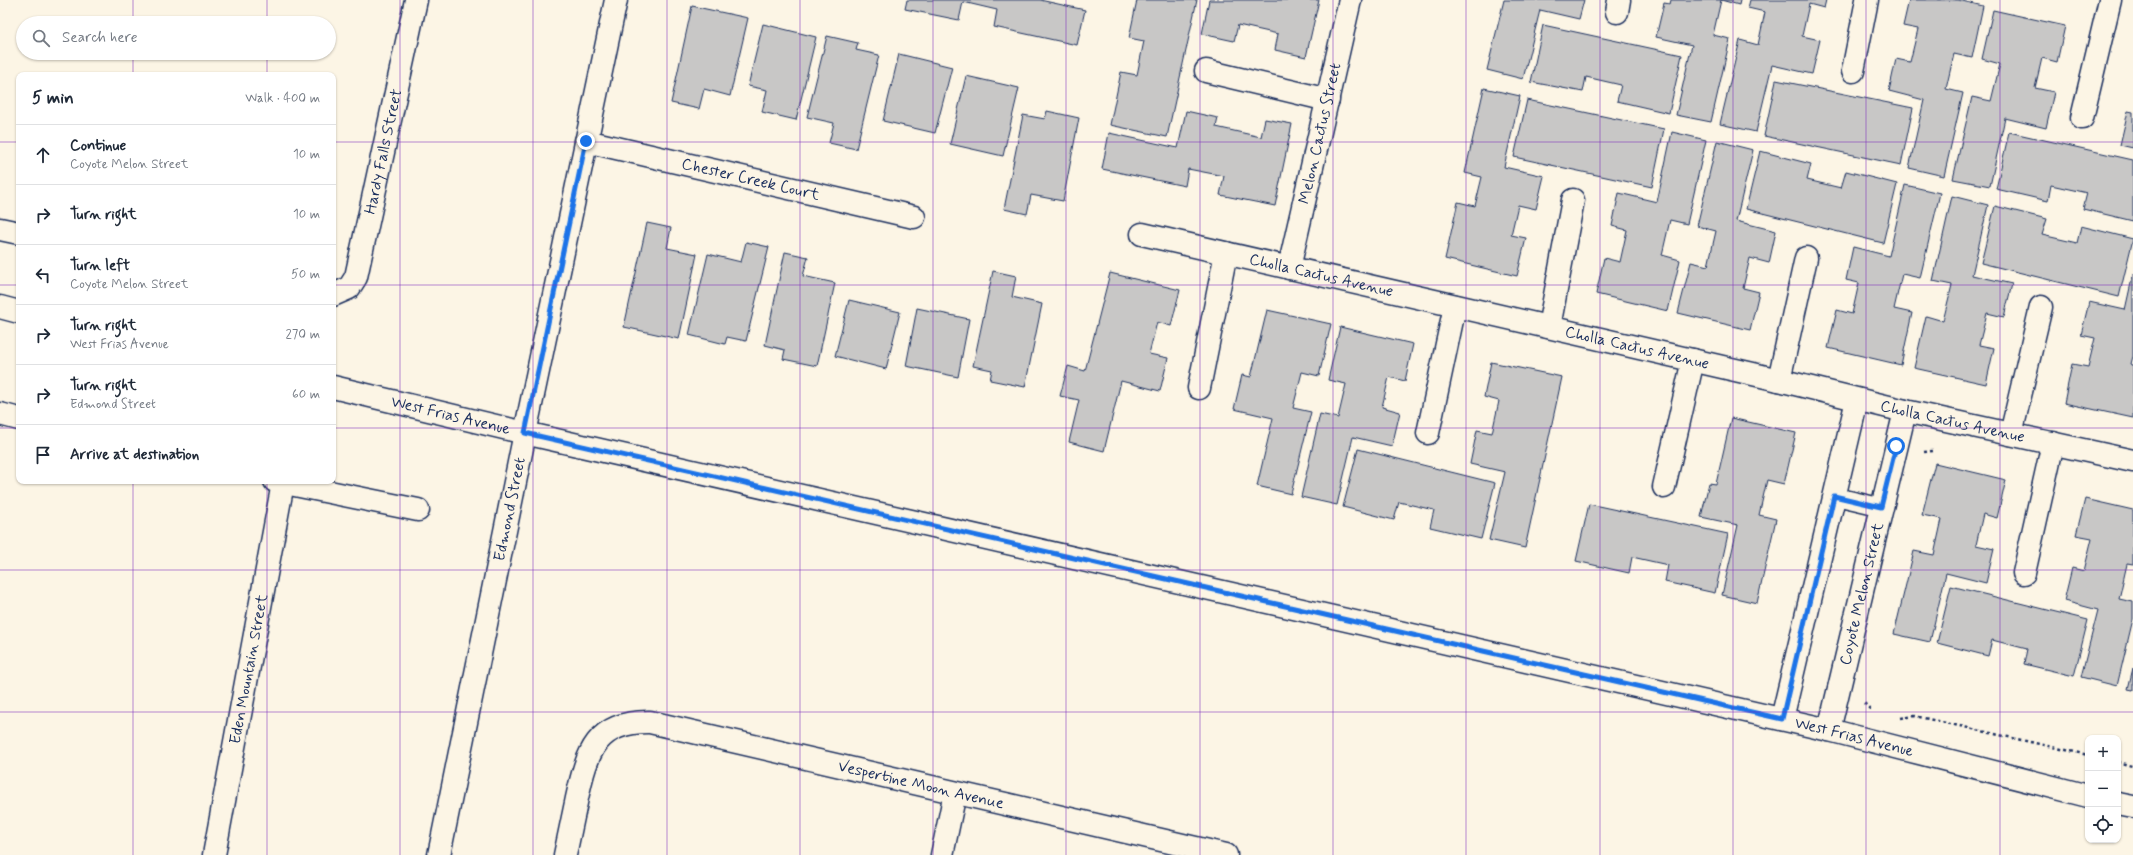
<!DOCTYPE html>
<meta charset="utf-8">
<style>
:root{--surface:#fff;--page:#f2f2f3;--text:#1f2937;--muted:#747a83;--line:#e0e1e3}
body{margin:0;font-family:Mynerve,sans-serif;background:var(--page);color:var(--text)}
.controls{position:absolute;right:12px;bottom:12px;display:grid;overflow:hidden;border-radius:8px;box-shadow:0 1px 3px #0004}
.controls button{width:36px;height:36px;display:grid;place-items:center;padding:0;border:0;border-bottom:1px solid var(--line);background:var(--surface);color:var(--text);font:20px sans-serif}
.stop{position:absolute;width:12px;height:12px;margin:-9px;border:3px solid #1a73e8;border-radius:50%;background:#fff}
.stop.end{background:#1a73e8;border-color:#fff;box-shadow:0 1px 4px #0008}
.list{margin:0;padding:0;list-style:none}
h2{display:flex;justify-content:space-between;align-items:center;height:52px;margin:0;padding:0 16px;font-size:17px}
h2 small{font-size:13px;font-weight:400;color:var(--muted)}
.list li{display:grid;grid-template-columns:26px 1fr auto;gap:12px;align-items:center;box-sizing:border-box;height:60px;padding:0 16px;border-top:1px solid var(--line)}
.list b{display:block;font-size:15px;white-space:nowrap}
.list p{margin:0;font-size:13px;white-space:nowrap;color:var(--muted)}
.list em{font-size:13px;font-style:normal;color:var(--muted)}
.icon{flex:none;width:22px;height:22px;fill:none;stroke:currentColor;stroke-width:2;stroke-linecap:round;stroke-linejoin:round}
.map{position:relative;flex:none;width:2133px;height:855px;overflow:hidden}
.search{position:absolute;background:var(--surface);box-shadow:0 1px 3px #0004;left:16px;top:16px;width:320px;height:44px;display:flex;align-items:center;gap:10px;box-sizing:border-box;padding:0 14px;border-radius:22px;color:var(--muted);font-size:15px}
.panel{position:absolute;background:var(--surface);box-shadow:0 1px 3px #0004;left:16px;top:72px;width:320px;height:412px;border-radius:8px}
.map>svg:first-child{display:block}
.building{fill:#c8c7c6;stroke:#1b2f5e}
.lines{fill:none;stroke-linecap:round;stroke-linejoin:round}
.lane-casing{stroke:#1b2f5e;stroke-width:20}
.street-casing{stroke:#1b2f5e;stroke-width:25}
.secondary-casing{stroke:#1b2f5e;stroke-width:25}
.path{stroke:#1b2f5e;stroke-width:2.5;stroke-dasharray:3 3;stroke-linecap:butt}
.lane{stroke:#fcf5e5;stroke-width:17}
.street{stroke:#fcf5e5;stroke-width:22}
.secondary{stroke:#fcf5e5;stroke-width:22}
.route{stroke:#1a73e8;stroke-width:5}
.grid{fill:none;stroke:#7b2cbf;stroke-width:1;stroke-opacity:0.55}
.labels{text-anchor:middle;dominant-baseline:central;stroke-width:3;stroke-linejoin:round;paint-order:stroke}
.street-label{font-size:16px;fill:#1b2f5e;stroke:#fcf5e5}
</style>
<div class="map">
<svg width="2133" height="855" viewBox="0 0 2133 855">
<rect width="100%" height="100%" fill="#fcf5e5"/>
<filter id="ink" filterUnits="userSpaceOnUse"><feTurbulence type="fractalNoise" baseFrequency=".025" numOctaves="2"/><feDisplacementMap in="SourceGraphic" scale="8" xChannelSelector="R" yChannelSelector="G"/><feConvolveMatrix kernelMatrix="1 2 1 2 8 2 1 2 1" color-interpolation-filters="sRGB"/></filter>
<g filter="url(#ink)">
<!-- building -->
<g class="building">
<path d="M907,0H1040L1085,10L1077,45L994,27L997,10L963,2L959,20L905,9Z"/>
<path d="M1137,0H1197L1167,137L1110,125L1121,72L1137,75L1144,41L1129,38Z"/>
<path d="M1209,0H1319L1306,57L1275,50L1278,34L1238,25L1234,41L1202,34Z"/>
<path d="M1504,0H1584L1579,19L1540,10L1523,79L1487,70Z"/>
<path d="M1671,0H1740L1739,5L1721,0L1713,35L1730,39L1711,122L1676,115L1692,45L1656,37L1664,3L1670,4Z"/>
<path d="M1750,0H1826L1824,8L1809,4L1802,36L1820,40L1812,74L1772,65L1756,132L1720,124L1740,40L1758,45L1765,12L1748,8Z"/>
<path d="M1909,0H1958L1983,6L1972,58L1954,54L1946,89L1963,93L1944,176L1909,168L1924,100L1889,91L1896,59L1910,62L1918,29L1903,26Z"/>
<path d="M692,6L748,18L730,96L704,89L699,109L671,103Z"/>
<path d="M1993,10L2065,26L2057,62L2042,58L2035,88L2054,92L2046,128L2005,118L1990,186L1953,179L1972,97L1991,101L2000,64L1982,59Z"/>
<path d="M763,24L816,37L796,120L762,112L767,90L748,86Z"/>
<path d="M1543,25L1682,55L1669,113L1617,101L1621,85L1586,77L1583,92L1531,82Z"/>
<path d="M827,36L858,43L856,50L879,55L856,149L829,143L834,123L807,117Z"/>
<path d="M899,54L952,67L935,133L883,121Z"/>
<path d="M966,76L1019,88L1003,156L950,144Z"/>
<path d="M1776,80L1913,108L1901,165L1764,136Z"/>
<path d="M1484,88L1520,96L1504,167L1544,176L1536,209L1518,205L1511,235L1526,238L1517,276L1445,259L1458,202L1475,206L1482,177L1465,173Z"/>
<path d="M1527,100L1664,129L1652,187L1514,157Z"/>
<path d="M1047,111L1079,118L1063,201L1031,195L1027,214L1004,209L1023,115L1045,119Z"/>
<path d="M1186,111L1218,118L1216,127L1261,137L1265,119L1292,124L1275,206L1220,195L1224,176L1188,169L1185,186L1102,169L1109,133L1178,148Z"/>
<path d="M2128,111L2133,112V148L2120,145Z"/>
<path d="M1672,132L1706,140L1687,224L1670,220L1662,255L1680,260L1668,311L1596,294L1604,258L1620,262L1627,230L1612,226L1619,193L1657,202Z"/>
<path d="M2009,132L2133,160V221L2083,209L2087,193L2051,185L2048,201L1996,189Z"/>
<path d="M1717,141L1753,150L1736,221L1776,231L1769,263L1750,258L1743,288L1759,292L1750,330L1678,313L1691,262L1708,266L1716,231L1697,226Z"/>
<path d="M1760,151L1811,164L1807,180L1841,188L1846,171L1897,184L1883,243L1746,209Z"/>
<path d="M1905,185L1940,193L1920,278L1902,274L1894,309L1912,313L1901,365L1828,348L1837,310L1852,314L1859,283L1846,280L1853,247L1889,256Z"/>
<path d="M1952,196L1988,205L1972,275L2012,284L2004,317L1987,313L1979,345L1994,348L1986,384L1914,368L1926,316L1943,321L1952,285L1933,281Z"/>
<path d="M1995,206L2047,219L2042,235L2077,243L2081,226L2133,239L2119,297L1981,263Z"/>
<path d="M647,223L671,228L667,248L697,254L679,339L624,327Z"/>
<path d="M746,242L769,247L746,341L727,337L725,344L689,335L708,254L741,262Z"/>
<path d="M785,252L808,257L803,276L835,283L817,366L783,359L785,350L765,345Z"/>
<path d="M993,271L1016,276L1012,297L1042,304L1025,387L990,380L992,370L973,366Z"/>
<path d="M1110,273L1180,290L1171,326L1157,322L1149,354L1168,358L1160,391L1121,381L1104,451L1069,442L1079,400L1060,396L1068,366L1085,371Z"/>
<path d="M2133,274V356L2131,364L2133,365V418L2064,403L2072,364L2088,367L2095,338L2081,335L2089,302L2125,310Z"/>
<path d="M849,300L900,312L886,369L835,356Z"/>
<path d="M917,308L969,319L958,377L906,366Z"/>
<path d="M1267,310L1331,324L1319,376L1302,372L1293,408L1311,412L1291,494L1257,486L1273,418L1234,409L1242,375L1251,377Z"/>
<path d="M1340,327L1413,344L1405,381L1389,377L1382,407L1400,412L1392,446L1353,437L1337,505L1301,497L1320,414L1338,418L1346,384L1328,380Z"/>
<path d="M1491,362L1562,377L1525,548L1489,540L1505,472L1470,464L1477,430L1492,433L1499,401L1484,397Z"/>
<path d="M1731,418L1796,433L1784,484L1767,480L1759,515L1776,519L1757,603L1722,595L1738,525L1701,517L1709,483L1716,484Z"/>
<path d="M1358,449L1495,483L1481,539L1430,527L1434,510L1399,502L1394,520L1343,507Z"/>
<path d="M1935,463L2006,480L1997,518L1983,514L1976,545L1994,549L1986,583L1946,573L1930,642L1894,634L1914,551L1934,555L1942,519L1922,515Z"/>
<path d="M2085,499L2133,510V565L2127,564L2119,599L2133,602V619L2117,686L2081,677L2098,610L2064,601L2072,568L2084,571L2092,538L2076,535Z"/>
<path d="M1589,504L1728,534L1715,593L1665,582L1668,565L1632,557L1629,573L1576,561Z"/>
<path d="M1951,586L2088,620L2074,676L2024,664L2027,649L1992,640L1988,656L1937,643Z"/>
<path d="M2133,668V690L2128,689Z"/>
</g>
<g class="lines">
<!-- lane casing -->
<g class="lane-casing">
<path id="lane" d="M1834,496L1881,507"/>
</g>
<!-- street casing -->
<g class="street-casing">
<g id="street">
<path d="M1617,12L1619,0"/>
<path d="M1206,71L1328,100"/>
<path d="M1853,71L1867,0"/>
<path d="M2082,118L2110,0"/>
<path id="s1" d="M586,141L914,217"/>
<path d="M0,229L19,233"/>
<path id="s2" d="M1142,234L1779,380L1905,411L2133,461"/>
<path id="s3" d="M1289,268L1350,0"/>
<path id="s4" d="M333,295L349,288L356,277L416,0"/>
<path d="M1549,327L1573,200"/>
<path d="M1779,380L1806,258"/>
<path d="M1199,388L1226,253"/>
<path d="M0,414L19,419"/>
<path d="M1428,433L1455,306"/>
<path d="M2011,434L2041,307"/>
<path d="M275,481L418,510"/>
<path d="M1664,487L1693,360"/>
<path d="M2024,573L2053,443"/>
<path d="M1782,719L1857,400"/>
<path id="s5" d="M1829,730L1905,411"/>
<path id="s6" d="M214,855L283,483"/>
<path id="s7" d="M565,855C569,836 573,817 577,798C587,752 596,721 650,722L1226,855"/>
<path d="M942,855L955,793"/>
</g>
</g>
<!-- secondary casing -->
<g class="secondary-casing">
<g id="secondary">
<path d="M0,307L19,312"/>
<path id="s8" d="M333,387L525,433L1829,730L2088,796"/>
<path d="M2118,804L2133,807"/>
<path id="s9" d="M439,855L525,433L616,0"/>
</g>
</g>
<!-- path -->
<g class="path">
<path d="M1924,452L1933,451"/>
<path d="M1864,703L1872,711"/>
<path d="M1901,718L1915,716L2088,755"/>
<path d="M2118,762L2133,766"/>
</g>
<!-- lane -->
<use href="#lane" class="lane"/>
<!-- street -->
<use href="#street" class="street"/>
<!-- secondary -->
<use href="#secondary" class="secondary"/>
</g>
</g>
<g class="lines" filter="url(#ink)">
<!-- route -->
<path class="route" d="M586,141L525,433L1782,719L1834,496L1881,507L1896,446"/>
</g>
<!-- grid -->
<path class="grid" d="M133,0V23M267,0V23M400,0V855M533,0V855M667,0V855M800,0V855M933,0V855M1066,0V855M1200,0V855M1333,0V855M1466,0V855M1600,0V855M1733,0V855M1866,0V855M2000,0V855M133,53V75M267,53V75M0,142H19M333,142H2133M0,285H19M333,285H2133M0,428H19M333,428H2133M133,481V855M267,481V855M0,570H2133M0,712H2133"/>
<g class="labels">
<!-- street labels -->
<g class="street-label">
<text stroke="none"><textPath href="#s3" startOffset="138">Melon Cactus Street</textPath></text>
<text stroke="none"><textPath href="#s4" startOffset="159">Hardy Falls Street</textPath></text>
<text stroke="none"><textPath href="#s1" startOffset="169">Chester Creek Court</textPath></text>
<text stroke="none"><textPath href="#s2" startOffset="184">Cholla Cactus Avenue</textPath></text>
<text stroke="none"><textPath href="#s2" startOffset="508">Cholla Cactus Avenue</textPath></text>
<text stroke="none"><textPath href="#s8" startOffset="121">West Frias Avenue</textPath></text>
<text stroke="none"><textPath href="#s2" startOffset="832">Cholla Cactus Avenue</textPath></text>
<text stroke="none"><textPath href="#s9" startOffset="353">Edmond Street</textPath></text>
<text stroke="none"><textPath href="#s5" startOffset="140">Coyote Melon Street</textPath></text>
<text stroke="none"><textPath href="#s6" startOffset="189">Eden Mountain Street</textPath></text>
<text stroke="none"><textPath href="#s8" startOffset="1561">West Frias Avenue</textPath></text>
<text stroke="none"><textPath href="#s7" startOffset="455">Vespertine Moon Avenue</textPath></text>
</g>
</g>
</svg>
<div class="controls">
<button>+</button>
<button>−</button>
<button><svg class="icon" aria-label="locate" viewBox="0 0 24 24"><circle cx="12" cy="12" r="6"/><path d="M12 2v4M12 18v4M2 12h4M18 12h4"/></svg></button>
</div>
<div class="stop" style="left:1896px;top:446px"></div>
<div class="stop end" style="left:586px;top:141px"></div>
<div class="search"><svg class="icon" aria-label="search" viewBox="0 0 24 24"><circle cx="10" cy="10" r="6"/><path d="M15 15l6 6"/></svg>Search here</div>
<section class="panel">
<h2>5 min<small>Walk · 400 m</small></h2>
<ul class="list">
<li><svg class="icon" aria-label="ahead" viewBox="0 0 24 24"><path d="M12 20V5M6 11l6-6 6 6"/></svg><div><b>Continue</b><p>Coyote Melon Street</p></div><em>10 m</em></li>
<li><svg class="icon" aria-label="right" viewBox="0 0 24 24"><path d="M7 20v-9h11M14 6l5 5-5 5"/></svg><div><b>Turn right</b></div><em>10 m</em></li>
<li><svg class="icon" aria-label="left" viewBox="0 0 24 24"><path d="M17 20v-9H6M10 6l-5 5 5 5"/></svg><div><b>Turn left</b><p>Coyote Melon Street</p></div><em>50 m</em></li>
<li><svg class="icon" aria-label="right" viewBox="0 0 24 24"><path d="M7 20v-9h11M14 6l5 5-5 5"/></svg><div><b>Turn right</b><p>West Frias Avenue</p></div><em>270 m</em></li>
<li><svg class="icon" aria-label="right" viewBox="0 0 24 24"><path d="M7 20v-9h11M14 6l5 5-5 5"/></svg><div><b>Turn right</b><p>Edmond Street</p></div><em>60 m</em></li>
<li><svg class="icon" aria-label="arrive" viewBox="0 0 24 24"><path d="M6 21V4h12l-3 4 3 4H6"/></svg><div><b>Arrive at destination</b></div></li>
</ul>
</section>
</div>
